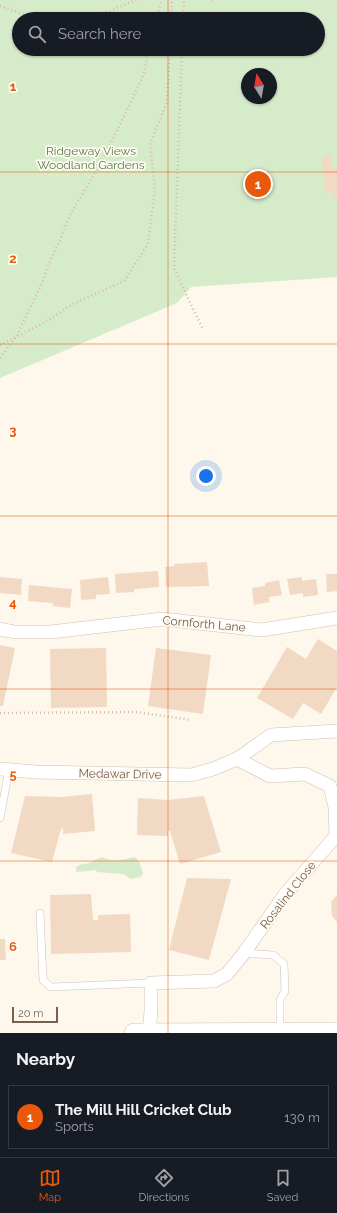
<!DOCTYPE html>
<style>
:root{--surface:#171b24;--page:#20242c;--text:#f1f3f6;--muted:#9ea1a6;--line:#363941;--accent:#ea580c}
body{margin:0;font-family:Raleway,sans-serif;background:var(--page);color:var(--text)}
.compass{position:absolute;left:241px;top:68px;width:36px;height:36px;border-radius:50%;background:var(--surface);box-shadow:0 1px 3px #0004;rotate:349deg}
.scale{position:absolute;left:12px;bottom:10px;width:46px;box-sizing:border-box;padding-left:4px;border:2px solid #79604e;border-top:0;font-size:11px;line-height:14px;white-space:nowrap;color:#79604e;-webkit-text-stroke:3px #fffbf3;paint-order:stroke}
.you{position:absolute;left:206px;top:476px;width:14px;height:14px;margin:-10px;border:3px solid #fff;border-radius:50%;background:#1a73e8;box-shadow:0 0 0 6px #1a73e833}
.badge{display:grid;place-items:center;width:26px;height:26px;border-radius:50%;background:var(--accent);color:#fff;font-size:13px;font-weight:700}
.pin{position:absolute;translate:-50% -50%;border:2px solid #fff;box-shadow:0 1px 4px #0006}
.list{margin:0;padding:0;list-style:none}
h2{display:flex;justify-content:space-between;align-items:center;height:52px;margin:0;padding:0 16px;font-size:17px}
h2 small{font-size:13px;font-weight:400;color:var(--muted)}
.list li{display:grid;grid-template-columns:26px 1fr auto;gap:12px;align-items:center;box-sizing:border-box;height:64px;margin:0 8px 8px;padding:0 8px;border:1px solid var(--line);border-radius:0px}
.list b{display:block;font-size:15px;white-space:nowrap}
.list p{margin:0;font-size:13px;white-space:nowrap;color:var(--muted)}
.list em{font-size:13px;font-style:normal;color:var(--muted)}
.icon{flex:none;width:22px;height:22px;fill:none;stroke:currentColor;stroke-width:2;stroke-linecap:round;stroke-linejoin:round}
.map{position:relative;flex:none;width:337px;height:1033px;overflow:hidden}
.search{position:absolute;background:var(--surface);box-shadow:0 1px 3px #0004;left:12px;right:12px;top:12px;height:44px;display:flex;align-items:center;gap:10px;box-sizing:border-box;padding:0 14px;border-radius:22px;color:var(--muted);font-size:15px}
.sheet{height:124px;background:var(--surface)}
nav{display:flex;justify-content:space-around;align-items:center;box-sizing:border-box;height:56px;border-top:1px solid var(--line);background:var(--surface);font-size:11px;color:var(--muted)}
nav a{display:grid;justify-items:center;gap:2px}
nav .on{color:var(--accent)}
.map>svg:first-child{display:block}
.green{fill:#d6ebca;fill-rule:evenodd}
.building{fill:#f2d9c4}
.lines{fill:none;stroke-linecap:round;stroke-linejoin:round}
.service-casing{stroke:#d0c0b1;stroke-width:8}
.minor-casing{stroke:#d0c0b1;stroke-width:14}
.secondary-casing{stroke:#d3c1af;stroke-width:20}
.path{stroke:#d8bca6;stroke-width:2.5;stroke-dasharray:1 3;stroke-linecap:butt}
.service{stroke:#fff;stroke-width:7}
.minor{stroke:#fff;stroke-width:13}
.secondary{stroke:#fff;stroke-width:19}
.grid{fill:none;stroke:#e8590c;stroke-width:1;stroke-opacity:0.55}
.labels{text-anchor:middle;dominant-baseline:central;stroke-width:3.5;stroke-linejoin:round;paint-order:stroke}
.park-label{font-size:12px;fill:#547f45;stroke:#fffbf3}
.street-label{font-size:12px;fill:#79604e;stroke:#fffbf3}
.grid-label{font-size:13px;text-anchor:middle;font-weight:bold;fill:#e8590c;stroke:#fffbf3;stroke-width:3.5;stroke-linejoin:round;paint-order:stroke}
</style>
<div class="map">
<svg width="337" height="1033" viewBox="0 0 337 1033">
<rect width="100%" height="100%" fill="#fdf7ec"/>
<!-- green -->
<g class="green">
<path d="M0,0H337V277L191,287L177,303L0,378ZM19,19H318V49H19ZM247,74H271V98H247Z"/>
<path d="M102,857C113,863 122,860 134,857C140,860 141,867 143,874L140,877L131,879L124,874L97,872L96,870L76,872V867C81,863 84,865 89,863C95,861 95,859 102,857Z"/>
</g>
<!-- building -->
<g class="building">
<path d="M322,155H331L332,167H337V199H334L333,192L325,193Z"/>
<path d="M207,562L209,586L166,587L165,567L175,566L174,564Z"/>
<path d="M158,571L159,587L134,589V592L116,593L115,574Z"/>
<path d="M326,574H337V591L327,592Z"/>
<path d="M0,577L22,579L21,595L0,593Z"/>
<path d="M108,577L110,594L96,595V599L81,600L80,580Z"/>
<path d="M302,577V581L316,579L318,595L303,597V593L290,595L287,579Z"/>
<path d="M279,580L282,595L269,597V602L254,605L252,588L265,586V583Z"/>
<path d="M29,585L72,589L70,608L53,606V603L28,601Z"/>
<path d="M318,639L337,651V687L321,714L303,703L293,719L257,698L287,647L306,659Z"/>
<path d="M0,645L15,648L3,706H0Z"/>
<path d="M106,648L107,707L51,708L50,649Z"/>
<path d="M156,648L211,655L203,714L148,706Z"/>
<path d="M92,794L95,831L63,834V828L61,829L52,862L11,853L25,796L61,797Z"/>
<path d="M204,796L221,852L180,864L170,831H168V836L137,835L138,798L168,800Z"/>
<path d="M187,878L231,879L209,960L169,950Z"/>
<path d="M91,894L93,920H98V915L130,914L131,952L51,954L50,895Z"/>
<path d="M337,895V922L332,916L331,902Z"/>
<path d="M0,939H5L6,960H0Z"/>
</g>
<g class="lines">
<!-- service casing -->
<g class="service-casing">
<g id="service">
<path d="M0,818L9,770"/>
<path d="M40,913L43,980L51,987L151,983"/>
<path d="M244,953L273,955L284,964L285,991L280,1000V1032"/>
</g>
</g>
<!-- minor casing -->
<g class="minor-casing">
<g id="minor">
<path d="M0,629L15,632H51L162,619L262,630L337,618"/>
<path d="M0,769L36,772L191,775L213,769L237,759L271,735L337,731"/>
<path d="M149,1032L151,1012V983L214,981L227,974L244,953L286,893L336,836L335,807L330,786L305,774L270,776L237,759"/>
</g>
</g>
<!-- secondary casing -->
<g class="secondary-casing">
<path id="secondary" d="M134,1033L337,1032"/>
</g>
<!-- path -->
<g class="path">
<path d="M212,0H216"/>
<path d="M0,6L32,17H81L110,11L136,0"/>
<path d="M156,19L162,0"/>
<path d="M171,19L172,0"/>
<path d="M183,19L184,0"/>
<path d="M182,49L174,268L190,303L203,329"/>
<path d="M0,345L42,324L73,304L124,281L148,244L155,189L150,144L167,102L170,49"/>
<path d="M0,358L16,337L42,283L50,261L60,240L70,215L99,166L114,137L144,74L148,49"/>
<path d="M0,713L137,712L191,720"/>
</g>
<!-- service -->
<use href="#service" class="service"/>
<!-- minor -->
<use href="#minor" class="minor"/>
<!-- secondary -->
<use href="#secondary" class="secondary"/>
</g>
<!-- grid -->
<path class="grid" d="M168,0V19M168,49V1033M0,172H337M0,344H337M0,516H337M0,689H337M0,861H337"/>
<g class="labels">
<!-- park labels -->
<g class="park-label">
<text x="91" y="151">Ridgeway Views<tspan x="91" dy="14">Woodland Gardens</tspan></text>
</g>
<!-- street labels -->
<g class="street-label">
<text transform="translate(204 624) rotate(5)">Cornforth Lane</text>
<text transform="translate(120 774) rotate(1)">Medawar Drive</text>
<text transform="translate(288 895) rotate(-52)">Rosalind Close</text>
</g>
</g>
<g class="grid-label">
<text x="13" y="91">1</text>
<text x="13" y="263">2</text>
<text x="13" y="435">3</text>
<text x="13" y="607">4</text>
<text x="13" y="779">5</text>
<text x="13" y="951">6</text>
</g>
</svg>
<svg class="compass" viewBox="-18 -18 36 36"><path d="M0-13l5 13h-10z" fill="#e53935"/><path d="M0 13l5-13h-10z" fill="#9ea1a6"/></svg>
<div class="scale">20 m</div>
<div class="you"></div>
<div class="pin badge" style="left:258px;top:184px">1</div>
<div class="search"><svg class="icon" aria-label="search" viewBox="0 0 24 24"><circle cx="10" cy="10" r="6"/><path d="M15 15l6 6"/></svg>Search here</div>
</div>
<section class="sheet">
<h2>Nearby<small></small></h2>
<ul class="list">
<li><span class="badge">1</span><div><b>The Mill Hill Cricket Club</b><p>Sports</p></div><em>130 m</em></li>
</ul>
</section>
<nav>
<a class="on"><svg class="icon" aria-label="map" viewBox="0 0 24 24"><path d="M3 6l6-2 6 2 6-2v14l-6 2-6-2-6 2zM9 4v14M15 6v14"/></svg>Map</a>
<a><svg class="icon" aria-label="directions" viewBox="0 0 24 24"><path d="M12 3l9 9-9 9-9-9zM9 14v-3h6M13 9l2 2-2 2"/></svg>Directions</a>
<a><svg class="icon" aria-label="saved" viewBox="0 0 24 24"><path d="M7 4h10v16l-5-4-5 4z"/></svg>Saved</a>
</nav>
